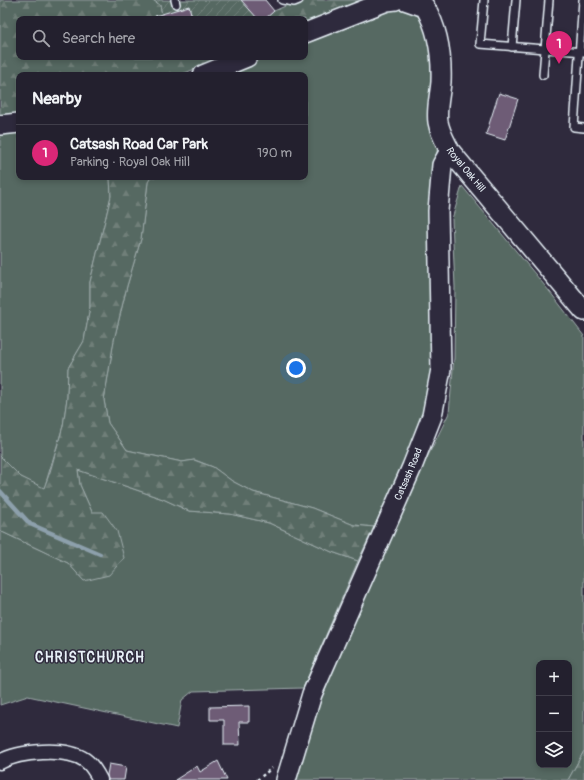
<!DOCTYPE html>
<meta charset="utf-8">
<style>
:root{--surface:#23202e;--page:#2b2836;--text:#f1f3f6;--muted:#a3a3aa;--line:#403e4a;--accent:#db2777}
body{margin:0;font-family:Pangolin,sans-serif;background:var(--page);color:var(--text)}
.controls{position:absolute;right:12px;bottom:12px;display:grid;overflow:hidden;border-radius:8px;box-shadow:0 2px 6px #0003}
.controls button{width:36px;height:36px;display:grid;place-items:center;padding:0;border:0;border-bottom:1px solid var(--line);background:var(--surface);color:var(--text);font:20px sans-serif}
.you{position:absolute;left:296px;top:368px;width:14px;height:14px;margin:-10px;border:3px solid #fff;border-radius:50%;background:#1a73e8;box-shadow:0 0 0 6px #1a73e833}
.badge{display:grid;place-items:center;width:26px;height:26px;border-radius:50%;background:var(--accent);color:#fff;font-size:13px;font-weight:700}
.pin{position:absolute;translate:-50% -33px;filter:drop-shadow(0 1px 2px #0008)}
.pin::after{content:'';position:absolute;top:21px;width:14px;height:12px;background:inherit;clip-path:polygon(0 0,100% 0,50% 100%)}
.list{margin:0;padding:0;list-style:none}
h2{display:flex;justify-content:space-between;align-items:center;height:52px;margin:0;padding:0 16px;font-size:17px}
h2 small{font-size:13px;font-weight:400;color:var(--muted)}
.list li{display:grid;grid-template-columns:26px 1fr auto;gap:12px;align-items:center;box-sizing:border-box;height:56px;padding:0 16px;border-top:1px solid var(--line)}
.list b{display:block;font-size:15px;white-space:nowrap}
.list p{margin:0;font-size:13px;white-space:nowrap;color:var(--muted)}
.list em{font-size:13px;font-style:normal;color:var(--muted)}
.icon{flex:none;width:22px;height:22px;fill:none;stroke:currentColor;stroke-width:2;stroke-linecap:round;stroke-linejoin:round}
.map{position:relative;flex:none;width:584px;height:780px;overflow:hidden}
.search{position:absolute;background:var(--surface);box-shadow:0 2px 6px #0003;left:16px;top:16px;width:292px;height:44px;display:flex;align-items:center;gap:10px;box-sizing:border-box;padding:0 14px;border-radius:8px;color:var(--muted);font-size:15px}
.panel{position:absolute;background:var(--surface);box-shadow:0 2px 6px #0003;left:16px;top:72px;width:292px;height:108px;border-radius:8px}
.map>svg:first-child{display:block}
.grass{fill:#576962;stroke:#a0adad;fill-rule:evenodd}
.forest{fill:url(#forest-firs);stroke:#a0adad}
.garden{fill:url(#garden-furrows);stroke:#a0adad}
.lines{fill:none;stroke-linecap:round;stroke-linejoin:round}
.stream{stroke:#8da0ac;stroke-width:4.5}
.building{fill:#6e5c76;stroke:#e8f1f8}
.lane-casing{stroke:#e8f1f8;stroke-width:10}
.street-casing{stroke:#e8f1f8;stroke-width:17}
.secondary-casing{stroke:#e8f1f8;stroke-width:22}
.path{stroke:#e8f1f8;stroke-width:2.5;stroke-dasharray:3 3;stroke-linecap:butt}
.lane{stroke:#2f2a3d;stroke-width:7}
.street{stroke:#2f2a3d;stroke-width:14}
.secondary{stroke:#2f2a3d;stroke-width:19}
.labels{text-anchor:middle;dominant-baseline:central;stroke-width:3;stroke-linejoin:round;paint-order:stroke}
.street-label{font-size:10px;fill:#e8f1f8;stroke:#2f2a3d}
.district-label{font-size:14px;font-weight:bold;letter-spacing:1px;fill:#e8f1f8;stroke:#2f2a3d}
</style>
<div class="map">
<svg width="584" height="780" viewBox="0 0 584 780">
<defs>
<pattern id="forest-firs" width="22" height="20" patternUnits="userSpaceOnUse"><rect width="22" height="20" fill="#576962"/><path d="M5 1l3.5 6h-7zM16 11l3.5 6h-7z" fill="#6f7f79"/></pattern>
<pattern id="garden-furrows" width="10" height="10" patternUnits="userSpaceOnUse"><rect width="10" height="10" fill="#576962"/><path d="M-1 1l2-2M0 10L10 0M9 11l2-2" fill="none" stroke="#6f7f79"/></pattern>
</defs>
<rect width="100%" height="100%" fill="#2f2a3d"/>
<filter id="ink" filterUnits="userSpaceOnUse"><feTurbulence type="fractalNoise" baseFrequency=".025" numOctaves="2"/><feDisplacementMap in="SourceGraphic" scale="8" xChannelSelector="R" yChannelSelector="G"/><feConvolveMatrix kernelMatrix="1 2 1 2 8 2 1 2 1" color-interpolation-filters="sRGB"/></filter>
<g filter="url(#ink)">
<!-- grass -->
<g class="grass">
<path d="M399,8L412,11L421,19L430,37L439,140L434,168V366L425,414L374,527L354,525L312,508L253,492L232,481L213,467L195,460L182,462L127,450L108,423L104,400L114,340L127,286L141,239L148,182L151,177H305V75H220L265,57H305V41L385,10Z"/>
<path d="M19,123V177H110L111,196L90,282V307L84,341L68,368L67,398L63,426L44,489L21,477L0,456V125Z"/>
<path d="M462,186L550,292L584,336V751L568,780H296L318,700L426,460L449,413L454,358L455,287L452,219ZM539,663H569V765H539Z"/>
<path d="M78,470L163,499L189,511L230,514L269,523L332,552L358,561L303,688L193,691L182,700L177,728L28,696L0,705V531L68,563L84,581L92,512L80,485Z"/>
</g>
<!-- forest -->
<g class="forest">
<path d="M0,0H153L160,5L163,19H19V57H224L180,75H19V119L0,124Z"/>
<path d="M299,0H364L305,23V19H265L274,11Z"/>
<path d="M110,177H151L148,182L141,239L127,286L114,340L104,400L108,423L127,450L182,462L194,460L213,467L232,481L253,492L312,508L354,525L374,527L358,561L332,552L269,523L230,514L189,511L163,499L78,470L80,485L92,512H103L117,531L124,558L109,575L84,581L68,563L0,531V456L21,477L44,488L50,472L63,426L67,398L68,368L84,341L90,307V282L111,196Z"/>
<path d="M584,751V780H568Z"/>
</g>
<!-- garden -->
<path class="garden" d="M153,0H245L258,19H163L160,5Z"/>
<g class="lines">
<!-- stream -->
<path class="stream" d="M0,491L30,524L100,554"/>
</g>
<!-- building -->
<g class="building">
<path d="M241,0H265L274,11L265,19H258Z"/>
<path d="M189,6L192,17L184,19H155V16Z"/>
<path d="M499,93L518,99L505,140L486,134Z"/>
<path d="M249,706V722H239L240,745H224V720H210V707Z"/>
<path d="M218,761L227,780H175L197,766L200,772Z"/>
<path d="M109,764L126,767L124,780H108L107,775Z"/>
</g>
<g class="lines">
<!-- lane casing -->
<g class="lane-casing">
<g id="lane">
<path d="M175,0L176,4"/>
<path d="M282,0L294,2L299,0"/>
<path d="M484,0L480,44L584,52"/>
<path d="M583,0L574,127L584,128"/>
<path d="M512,47L516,0"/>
<path d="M543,75L549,0"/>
</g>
</g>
<!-- street casing -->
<g class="street-casing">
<path id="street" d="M0,762C19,751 66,747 85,760C92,765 96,772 100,780"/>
</g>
<!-- secondary casing -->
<g class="secondary-casing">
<g id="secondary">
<path id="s1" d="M405,0L425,7C438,29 442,56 441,82C440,95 436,109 438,122C440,133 445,141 450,151L584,311"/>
<path d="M305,33L387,1L396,0"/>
<path d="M203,75L247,57"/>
<path d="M0,125L19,123"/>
<path id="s2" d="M286,780L312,694L412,467L432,416L441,369L438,211L442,165L450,151"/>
</g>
</g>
<!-- path -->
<path class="path" d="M257,780L272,768"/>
<!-- lane -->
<use href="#lane" class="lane"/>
<!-- street -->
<use href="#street" class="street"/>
<!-- secondary -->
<use href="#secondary" class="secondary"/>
</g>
</g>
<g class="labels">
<!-- street labels -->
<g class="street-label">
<text stroke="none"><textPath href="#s1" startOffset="195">Royal Oak Hill</textPath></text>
<text stroke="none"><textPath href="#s2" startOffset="330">Catsash Road</textPath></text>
</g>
<!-- district labels -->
<g class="district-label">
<text x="90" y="657">CHRISTCHURCH</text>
</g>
</g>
</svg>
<div class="controls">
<button>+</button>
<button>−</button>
<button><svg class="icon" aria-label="layers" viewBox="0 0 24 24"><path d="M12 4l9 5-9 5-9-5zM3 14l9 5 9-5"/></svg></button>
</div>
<div class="you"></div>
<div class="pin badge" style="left:559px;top:64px">1</div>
<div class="search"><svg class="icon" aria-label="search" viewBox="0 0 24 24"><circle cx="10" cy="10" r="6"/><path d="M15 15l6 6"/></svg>Search here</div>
<section class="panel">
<h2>Nearby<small></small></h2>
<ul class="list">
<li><span class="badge">1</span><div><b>Catsash Road Car Park</b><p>Parking · Royal Oak Hill</p></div><em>190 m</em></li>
</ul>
</section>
</div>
